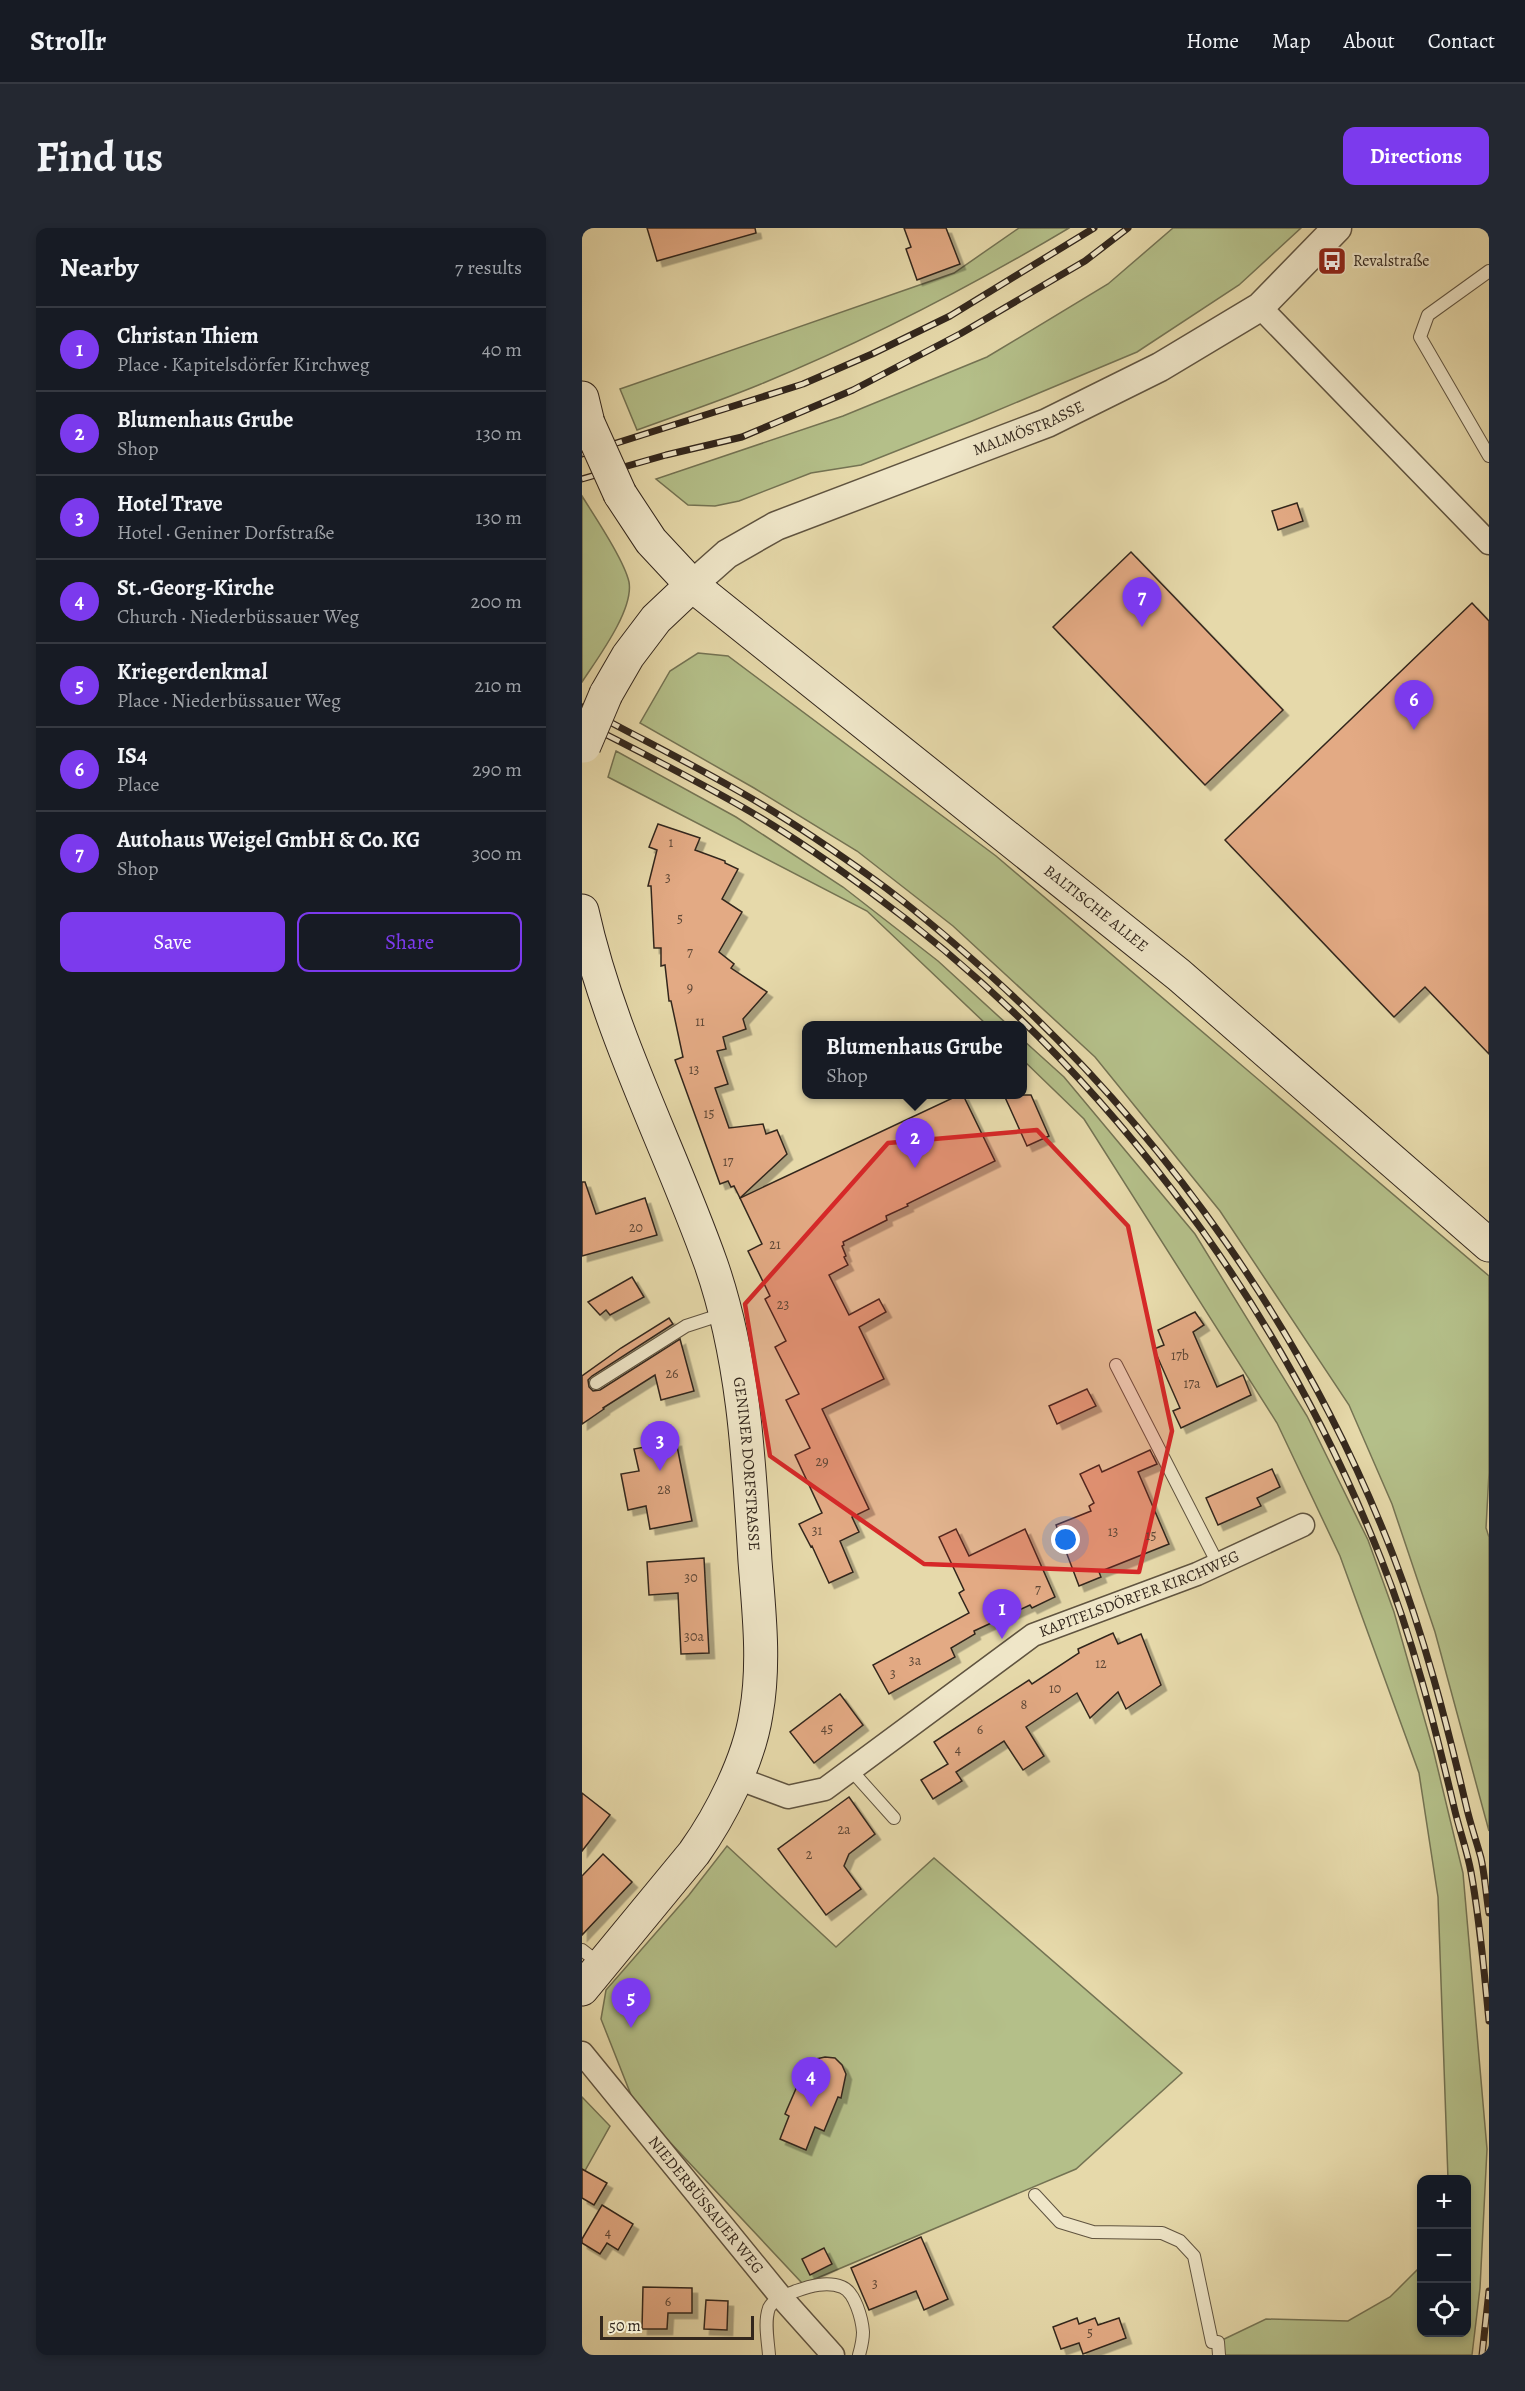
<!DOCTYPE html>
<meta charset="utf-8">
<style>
:root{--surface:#171b24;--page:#242831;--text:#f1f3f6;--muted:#9ea1a6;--line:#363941;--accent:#7c3aed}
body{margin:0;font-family:Alegreya,serif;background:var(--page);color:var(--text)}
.controls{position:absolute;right:18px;bottom:18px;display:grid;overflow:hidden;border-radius:12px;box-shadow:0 3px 9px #0003}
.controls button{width:54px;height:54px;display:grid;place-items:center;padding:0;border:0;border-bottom:2px solid var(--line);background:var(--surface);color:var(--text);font:30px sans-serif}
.scale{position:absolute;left:18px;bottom:15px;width:154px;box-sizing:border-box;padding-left:6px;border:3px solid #33271d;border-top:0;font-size:16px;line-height:21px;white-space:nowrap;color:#33271d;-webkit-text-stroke:4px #efe6c8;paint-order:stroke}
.you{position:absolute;left:484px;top:1312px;width:21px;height:21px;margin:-15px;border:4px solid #fff;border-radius:50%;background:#1a73e8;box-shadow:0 0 0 9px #1a73e833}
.badge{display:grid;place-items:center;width:39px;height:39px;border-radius:50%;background:var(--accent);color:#fff;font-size:20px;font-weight:700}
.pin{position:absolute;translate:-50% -50px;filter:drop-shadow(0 2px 3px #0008)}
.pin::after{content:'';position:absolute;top:32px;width:21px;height:18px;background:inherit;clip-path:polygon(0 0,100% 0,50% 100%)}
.popup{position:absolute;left:220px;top:793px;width:225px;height:78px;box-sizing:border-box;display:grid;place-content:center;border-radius:12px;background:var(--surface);filter:drop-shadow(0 2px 4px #0005);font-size:20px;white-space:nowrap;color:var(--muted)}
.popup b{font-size:22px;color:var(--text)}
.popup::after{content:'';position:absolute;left:50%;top:100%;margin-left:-12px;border:12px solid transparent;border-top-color:var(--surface)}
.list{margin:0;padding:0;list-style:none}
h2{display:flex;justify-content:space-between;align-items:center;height:78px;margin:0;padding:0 24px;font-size:26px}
h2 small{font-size:20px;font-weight:400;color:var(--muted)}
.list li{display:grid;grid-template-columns:39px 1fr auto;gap:18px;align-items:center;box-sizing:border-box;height:84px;padding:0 24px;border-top:2px solid var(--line)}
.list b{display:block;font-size:22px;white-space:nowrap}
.list p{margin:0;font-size:20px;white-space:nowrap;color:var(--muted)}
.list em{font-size:20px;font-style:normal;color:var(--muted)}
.actions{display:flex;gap:12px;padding:18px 24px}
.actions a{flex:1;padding:14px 0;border:2px solid var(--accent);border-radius:12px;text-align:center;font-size:21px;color:var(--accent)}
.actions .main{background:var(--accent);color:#fff}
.icon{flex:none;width:33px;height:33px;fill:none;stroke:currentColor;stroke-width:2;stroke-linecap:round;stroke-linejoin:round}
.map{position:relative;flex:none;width:907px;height:2127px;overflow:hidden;border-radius:12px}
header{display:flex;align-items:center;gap:36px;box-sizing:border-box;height:84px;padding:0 30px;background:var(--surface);border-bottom:2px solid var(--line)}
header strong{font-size:28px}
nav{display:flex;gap:33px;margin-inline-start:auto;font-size:21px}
.intro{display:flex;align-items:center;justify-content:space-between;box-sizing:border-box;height:144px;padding:0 36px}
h1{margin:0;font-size:42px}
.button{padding:15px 27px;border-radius:12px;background:var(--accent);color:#fff;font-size:21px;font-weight:700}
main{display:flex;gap:36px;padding:0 36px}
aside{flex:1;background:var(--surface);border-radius:12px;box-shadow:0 3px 9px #0003}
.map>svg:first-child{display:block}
.green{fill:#b4bf89;stroke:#747353;stroke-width:1.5}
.building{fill:#e3aa84;stroke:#33271d;stroke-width:1.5;filter:url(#shadow)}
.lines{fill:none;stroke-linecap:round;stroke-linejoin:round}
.service-casing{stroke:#605440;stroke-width:14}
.minor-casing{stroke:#605440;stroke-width:25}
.tertiary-casing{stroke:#605440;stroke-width:31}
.secondary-casing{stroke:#33271d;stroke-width:35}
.service{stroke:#efe6c8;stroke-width:12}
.minor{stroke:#efe6c8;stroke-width:22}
.tertiary{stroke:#efe6c8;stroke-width:28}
.secondary{stroke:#efe6c8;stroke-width:33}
.rail-casing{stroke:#33271d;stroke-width:7}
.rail{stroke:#efe6c8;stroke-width:4.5;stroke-dasharray:14;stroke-linecap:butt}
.secondary-bridge-casing{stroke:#33271d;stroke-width:35;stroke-linecap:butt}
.secondary-bridge{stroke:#efe6c8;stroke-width:33}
.marked{fill:#d62828;fill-opacity:0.2;stroke:#d62828;stroke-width:4.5;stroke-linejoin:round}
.labels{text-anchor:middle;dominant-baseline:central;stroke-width:4.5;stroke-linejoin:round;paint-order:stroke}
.number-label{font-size:14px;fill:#5f4837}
.poi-label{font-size:16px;fill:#33271d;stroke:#efe6c8;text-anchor:start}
.street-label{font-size:16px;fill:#33271d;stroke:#efe6c8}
</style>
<header>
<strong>Strollr</strong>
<nav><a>Home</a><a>Map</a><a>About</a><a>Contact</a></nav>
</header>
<div class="intro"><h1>Find us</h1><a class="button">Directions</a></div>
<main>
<aside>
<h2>Nearby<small>7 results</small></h2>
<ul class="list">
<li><span class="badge">1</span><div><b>Christan Thiem</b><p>Place · Kapitelsdörfer Kirchweg</p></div><em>40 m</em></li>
<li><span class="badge">2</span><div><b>Blumenhaus Grube</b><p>Shop</p></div><em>130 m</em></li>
<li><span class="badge">3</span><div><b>Hotel Trave</b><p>Hotel · Geniner Dorfstraße</p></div><em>130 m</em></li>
<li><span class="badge">4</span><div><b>St.-Georg-Kirche</b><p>Church · Niederbüssauer Weg</p></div><em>200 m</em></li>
<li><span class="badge">5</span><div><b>Kriegerdenkmal</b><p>Place · Niederbüssauer Weg</p></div><em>210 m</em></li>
<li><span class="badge">6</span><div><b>IS4</b><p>Place</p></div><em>290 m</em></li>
<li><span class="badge">7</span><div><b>Autohaus Weigel GmbH &amp; Co. KG</b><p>Shop</p></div><em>300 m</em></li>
</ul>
<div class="actions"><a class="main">Save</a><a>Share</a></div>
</aside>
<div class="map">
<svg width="907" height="2127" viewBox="0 0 907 2127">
<defs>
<filter id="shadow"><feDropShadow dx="5.5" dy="5.5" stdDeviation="0" flood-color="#0004"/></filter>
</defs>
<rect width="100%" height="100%" fill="#e6d9aa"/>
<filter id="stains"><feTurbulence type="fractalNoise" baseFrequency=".00333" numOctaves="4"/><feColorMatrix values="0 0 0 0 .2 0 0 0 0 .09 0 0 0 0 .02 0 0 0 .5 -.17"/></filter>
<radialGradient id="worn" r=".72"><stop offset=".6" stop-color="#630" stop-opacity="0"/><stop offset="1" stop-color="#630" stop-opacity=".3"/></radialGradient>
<!-- green -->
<g class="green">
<path d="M437,0H487C388,59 286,112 179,156C138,173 96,187 55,202L38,161L372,45Z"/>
<path d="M591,0H719L657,57L555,124L390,193L279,237L229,245L157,273L133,278L106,277L74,251L261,188L405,129L526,56Z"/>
<path d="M0,268C13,289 42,332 47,354C52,382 15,431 0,454Z"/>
<path d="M116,425L146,428L414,628L907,1048V1245L904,1300L907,1309V1603L853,1404L810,1276L767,1177L638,983L513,829L371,698L275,623L172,560L58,495L88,443Z"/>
<path d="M34,523L154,589L261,659L356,733L426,797H405L285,683L26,549Z"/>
<path d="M441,812L482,849L613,1006L725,1188L786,1312L812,1384L851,1521L881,1645L905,1921L898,2060L890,2127H638L636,2114L684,2091L766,2093L808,2069L839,2038L840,2104H884V1952L866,1951L856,1669L837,1545L758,1328L695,1195L502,891L441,832Z"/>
<path d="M145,1618L254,1719L352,1630L600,1845L494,1941L221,2056L53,1877L19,1791L24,1762L107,1667Z"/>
<path d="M0,1869L28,1898L0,1948Z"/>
</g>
<!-- building -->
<g class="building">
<path d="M65,0H173L174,5L75,33Z"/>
<path d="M322,0H364L378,36L335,52L324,21L329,19Z"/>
<path d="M715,275L721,293L696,302L690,283Z"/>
<path d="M549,324L701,482L623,557L471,399Z"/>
<path d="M890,375L907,393V826L843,759L812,789L643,612Z"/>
<path d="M76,596L118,610L113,622L143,633V635L156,641L140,671L160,684L137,724L152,736L149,740L185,764L161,791L164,801L141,809L144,821L135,823L146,856L133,860L147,900L181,896L184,906L195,902L205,926L158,970L152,958L149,959L146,953L138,956L93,832L101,829L89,773H87L83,737L79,738V720H72L69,658H66L75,622L67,619Z"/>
<path d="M377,867H381L413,933L325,976L326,978L304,988L305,992L261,1014L262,1017L260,1018L264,1028L262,1029L266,1037L247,1047L267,1087L297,1071L304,1084L277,1099L302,1151L240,1181L287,1281L270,1289L277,1304L258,1313L271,1344L247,1355L230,1318L229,1319L217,1296L240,1285L213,1227L228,1220L204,1172L217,1166L193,1119L204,1113L183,1071L188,1068L166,1023L180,1016L158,970Z"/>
<path d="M422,867H449L467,908L445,918Z"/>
<path d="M0,954H3L14,986L63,970L75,1007L0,1028Z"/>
<path d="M50,1049L62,1069L28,1087L24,1082L18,1087L6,1074Z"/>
<path d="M613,1084L622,1097L611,1104L635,1159L661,1147L669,1167L599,1200L591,1183L598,1180L572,1121L582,1117L576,1102Z"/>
<path d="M87,1090L91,1096L10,1148L6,1152L7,1159L11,1163L18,1162L98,1111L112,1163L79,1172L73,1147L21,1180L22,1181L0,1196V1148L39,1120Z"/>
<path d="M505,1161L514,1178L475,1196L467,1178Z"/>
<path d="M94,1213L110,1293L68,1301L64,1278L46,1282L39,1246L57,1243L52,1221Z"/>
<path d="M568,1222L575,1236L556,1244L587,1316L517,1344L519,1349L497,1358L474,1297L509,1283L507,1278L512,1275L498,1246L517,1237L520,1244Z"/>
<path d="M690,1241L698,1259L675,1270L679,1278L636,1297L624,1270Z"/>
<path d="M374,1301L387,1328L443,1301L473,1369L450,1380L448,1377L392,1403L393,1406L369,1420L373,1429L307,1466L291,1437L387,1385L377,1365L382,1362L357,1309Z"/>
<path d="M122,1330L127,1425L99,1426L96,1365L67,1367L65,1334Z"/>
<path d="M531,1405L536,1416L559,1406L579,1457L544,1481L536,1464L508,1490L495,1465L444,1499L462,1528L441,1542L422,1513L374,1544L380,1553L351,1571L339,1552L366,1536L352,1514L447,1452L450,1456L497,1425L496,1421Z"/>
<path d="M258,1466L281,1497L232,1535L208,1504Z"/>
<path d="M0,1565L28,1587L0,1623Z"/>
<path d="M267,1569L293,1606L267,1626L262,1638L279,1661L244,1687L196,1621Z"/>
<path d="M21,1626L50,1654L0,1707V1648Z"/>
<path d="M243,1829L253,1830L260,1837L264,1846L259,1870L256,1869L242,1903L233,1899L224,1922L198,1911L207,1888L203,1886L223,1840L234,1831Z"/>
<path d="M0,1941L25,1955L12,1977L0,1970Z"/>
<path d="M20,1977L51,1996L36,2022L25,2015L18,2026L0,2015V2011Z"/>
<path d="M339,2009L366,2071L342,2082L334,2063L287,2082L269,2040Z"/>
<path d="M242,2020L250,2036L228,2047L220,2031Z"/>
<path d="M61,2059L110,2060V2085H86L85,2101H60Z"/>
<path d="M124,2072L146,2073L145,2102L122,2101Z"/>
<path d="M495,2090L497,2096L513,2090L516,2097L537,2090L544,2110L501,2126L497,2115L479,2121L471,2099Z"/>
</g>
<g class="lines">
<!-- service casing -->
<g class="service-casing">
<g id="service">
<path d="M907,43L846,87L838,109L907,228"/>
<path d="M534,1137L636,1336"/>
<path d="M14,1155L104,1098L141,1086"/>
<path d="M269,1542L312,1590"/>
<path d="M0,1722L18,1736"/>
<path d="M453,1967L478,1994L511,2004L580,2005L598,2013L612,2028L630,2114H636L637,2127"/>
<path d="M187,2127C186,2113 182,2094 187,2080C192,2070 205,2067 214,2063C228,2058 245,2053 260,2059C273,2064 280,2091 281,2104C281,2111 279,2120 277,2127"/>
</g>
</g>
<!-- minor casing -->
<g class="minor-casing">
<g id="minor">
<path d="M678,79L907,315"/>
<path id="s1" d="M155,1550L206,1569L243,1561L451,1407L615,1346L721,1297"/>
<path id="s2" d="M0,1825L199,2069L251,2127"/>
</g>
</g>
<!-- tertiary casing -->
<g class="tertiary-casing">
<g id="tertiary">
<path id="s3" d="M110,357L145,326L194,298L465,195L578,139L678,79L755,0"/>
</g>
</g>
<!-- secondary casing -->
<g class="secondary-casing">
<g id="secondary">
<path d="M0,170L6,195"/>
<path id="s4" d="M38,266L69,313L110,357L597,747L907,1017"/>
<path d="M24,466L46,428L74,391L110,357"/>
<path id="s5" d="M0,683C27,806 87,918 129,1036C162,1131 167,1233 173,1333C177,1384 183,1436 174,1486C167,1532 139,1587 112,1625L0,1761"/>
</g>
</g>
<!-- service -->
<use href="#service" class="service"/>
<!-- minor -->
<use href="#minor" class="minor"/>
<!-- tertiary -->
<use href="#tertiary" class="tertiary"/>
<!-- secondary -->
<use href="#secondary" class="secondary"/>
<!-- rail casing -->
<g class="rail-casing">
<g id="rail">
<path d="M0,226L221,156L290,126L368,88L512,0"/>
<path d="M0,251L84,227L160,209L271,162L378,106L503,33L546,0"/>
<path d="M0,479C53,508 108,535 160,565C206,591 250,621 293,652C333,681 371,714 408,747C584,906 725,1105 811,1327C842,1408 864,1492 884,1577C888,1595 894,1612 899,1630C903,1648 904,1667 907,1685"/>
<path d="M0,494C52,521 104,547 155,576C201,602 245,632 287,663C516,831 695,1068 799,1331C831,1411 852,1495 872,1579C877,1601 885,1622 889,1644C898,1693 902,1743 907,1793"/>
<path d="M900,2127L907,2063"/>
</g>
</g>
<!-- rail -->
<use href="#rail" class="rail"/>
<!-- secondary-bridge casing -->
<g class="secondary-bridge-casing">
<g id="secondary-bridge">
<path d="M6,195L38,266"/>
<path d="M2,518L24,466"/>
</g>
</g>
<!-- secondary-bridge -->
<use href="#secondary-bridge" class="secondary-bridge"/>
</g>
<!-- marked area -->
<path class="marked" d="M455,902L546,998L590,1203L557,1344L342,1336L188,1228L163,1076L306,915Z"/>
<!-- icons -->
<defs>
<g id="bus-square" transform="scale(1.5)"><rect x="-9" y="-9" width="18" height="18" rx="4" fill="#8f2418" stroke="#efe6c8"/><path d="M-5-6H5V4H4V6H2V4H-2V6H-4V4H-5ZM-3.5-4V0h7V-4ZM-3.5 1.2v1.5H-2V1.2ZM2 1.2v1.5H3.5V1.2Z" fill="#fff"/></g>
</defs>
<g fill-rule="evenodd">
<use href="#bus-square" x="750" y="33"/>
</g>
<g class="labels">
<!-- number labels -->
<g class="number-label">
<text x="89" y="614">1</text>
<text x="86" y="649">3</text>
<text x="98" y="690">5</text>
<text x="108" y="724">7</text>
<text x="108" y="759">9</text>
<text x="118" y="793">11</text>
<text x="112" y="841">13</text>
<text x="127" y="885">15</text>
<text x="146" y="933">17</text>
<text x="54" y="999">20</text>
<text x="193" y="1016">21</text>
<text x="201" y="1076">23</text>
<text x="598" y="1127">17b</text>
<text x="90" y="1145">26</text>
<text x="610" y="1155">17a</text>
<text x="240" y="1233">29</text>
<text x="82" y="1261">28</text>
<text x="235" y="1302">31</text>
<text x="531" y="1303">13</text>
<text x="569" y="1307">15</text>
<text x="109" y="1349">30</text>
<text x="456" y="1361">7</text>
<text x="112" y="1408">30a</text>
<text x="333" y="1432">3a</text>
<text x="519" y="1435">12</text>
<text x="311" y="1445">3</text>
<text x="473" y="1460">10</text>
<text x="442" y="1476">8</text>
<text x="245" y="1500">45</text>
<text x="398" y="1501">6</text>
<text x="376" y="1521">4</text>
<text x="262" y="1601">2a</text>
<text x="227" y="1626">2</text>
<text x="26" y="2004">4</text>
<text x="293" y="2055">3</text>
<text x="86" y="2073">6</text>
<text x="508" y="2104">5</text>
</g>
<!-- poi labels -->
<g class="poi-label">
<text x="771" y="33">Revalstraße</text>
</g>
<!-- street labels -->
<g class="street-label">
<text stroke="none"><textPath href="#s3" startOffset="374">MALMÖSTRASSE</textPath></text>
<text stroke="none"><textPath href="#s4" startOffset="634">BALTISCHE ALLEE</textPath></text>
<text stroke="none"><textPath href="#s5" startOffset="580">GENINER DORFSTRASSE</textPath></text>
<text stroke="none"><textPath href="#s1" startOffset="465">KAPITELSDÖRFER KIRCHWEG</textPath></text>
<text stroke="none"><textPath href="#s2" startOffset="196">NIEDERBÜSSAUER WEG</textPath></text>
</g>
</g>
<rect width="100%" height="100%" filter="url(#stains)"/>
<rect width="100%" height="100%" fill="url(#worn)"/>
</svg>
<div class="controls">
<button>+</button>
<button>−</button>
<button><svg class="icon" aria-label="locate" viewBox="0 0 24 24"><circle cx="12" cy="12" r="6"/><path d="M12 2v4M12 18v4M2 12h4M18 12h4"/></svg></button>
</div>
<div class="scale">50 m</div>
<div class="you"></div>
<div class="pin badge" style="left:420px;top:1411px">1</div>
<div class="pin badge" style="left:333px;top:940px">2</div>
<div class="popup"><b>Blumenhaus Grube</b>Shop</div>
<div class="pin badge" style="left:78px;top:1243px">3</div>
<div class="pin badge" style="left:229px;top:1879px">4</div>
<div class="pin badge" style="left:49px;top:1800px">5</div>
<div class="pin badge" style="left:832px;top:502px">6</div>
<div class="pin badge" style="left:560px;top:399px">7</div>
</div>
</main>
